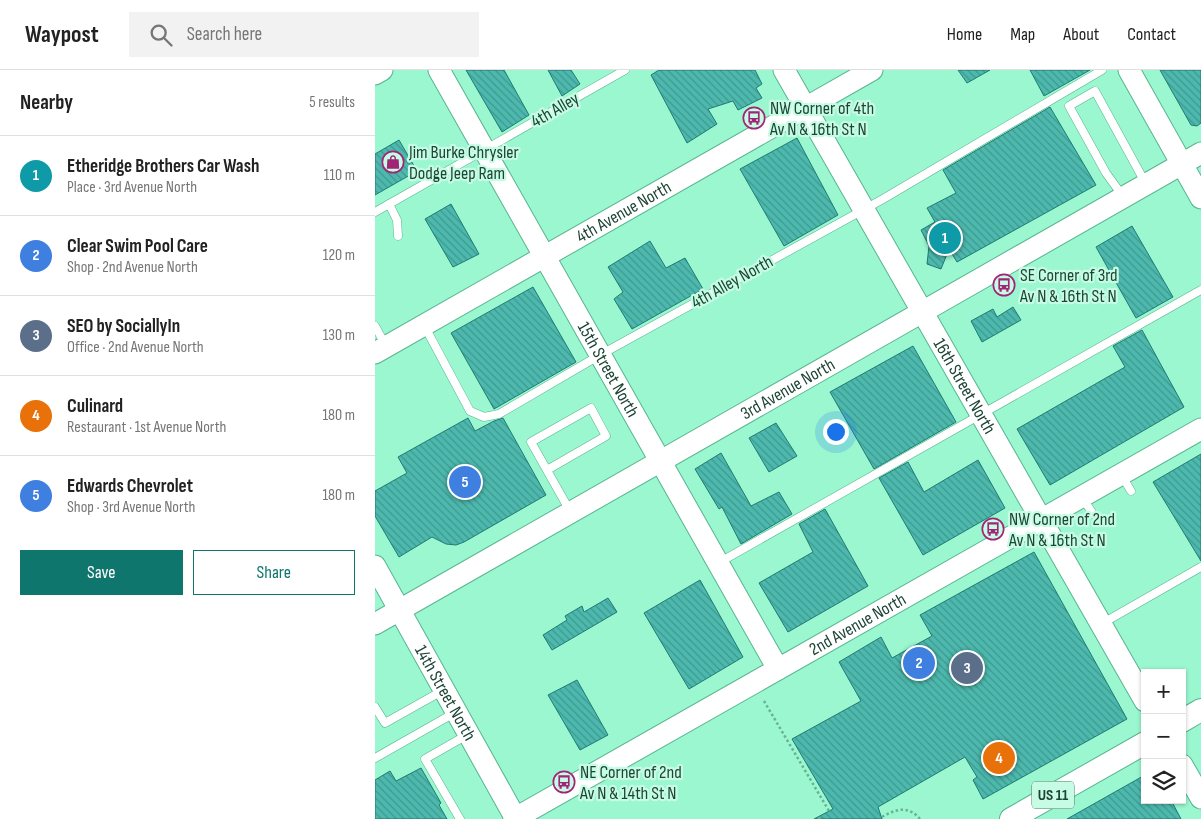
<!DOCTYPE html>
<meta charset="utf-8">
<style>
:root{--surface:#fff;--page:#f2f2f2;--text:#222;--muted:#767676;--line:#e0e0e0;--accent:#0f766e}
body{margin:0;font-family:"Sofia Sans Condensed",sans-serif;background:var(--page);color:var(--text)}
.controls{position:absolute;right:15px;bottom:15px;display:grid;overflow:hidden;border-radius:0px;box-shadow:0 1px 4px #0004}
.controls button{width:45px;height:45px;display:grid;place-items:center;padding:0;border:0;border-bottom:1px solid var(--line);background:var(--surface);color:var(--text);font:25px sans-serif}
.you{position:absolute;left:460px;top:361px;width:18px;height:18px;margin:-12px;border:4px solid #fff;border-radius:50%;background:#1a73e8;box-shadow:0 0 0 8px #1a73e833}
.badge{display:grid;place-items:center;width:32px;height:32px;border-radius:50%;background:var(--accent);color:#fff;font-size:16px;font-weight:700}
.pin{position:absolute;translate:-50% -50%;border:2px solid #fff;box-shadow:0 1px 5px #0006}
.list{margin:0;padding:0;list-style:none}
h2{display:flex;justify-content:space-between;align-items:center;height:65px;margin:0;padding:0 20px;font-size:21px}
h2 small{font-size:16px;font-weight:400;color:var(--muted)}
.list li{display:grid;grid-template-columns:32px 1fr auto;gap:15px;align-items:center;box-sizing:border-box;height:80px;padding:0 20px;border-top:1px solid var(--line)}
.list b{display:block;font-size:19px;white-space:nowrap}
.list p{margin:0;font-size:16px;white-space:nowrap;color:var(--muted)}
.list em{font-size:16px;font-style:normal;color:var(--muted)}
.actions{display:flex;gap:10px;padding:15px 20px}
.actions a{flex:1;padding:11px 0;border:1px solid var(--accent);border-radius:0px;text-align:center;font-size:18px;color:var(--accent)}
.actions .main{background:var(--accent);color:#fff}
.icon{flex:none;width:28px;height:28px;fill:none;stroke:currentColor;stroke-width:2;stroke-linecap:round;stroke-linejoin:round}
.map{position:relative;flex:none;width:826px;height:749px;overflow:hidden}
header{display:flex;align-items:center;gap:30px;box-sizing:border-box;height:70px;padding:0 25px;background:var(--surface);border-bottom:1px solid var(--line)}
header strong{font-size:24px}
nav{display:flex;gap:28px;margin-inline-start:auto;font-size:18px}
.search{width:350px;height:45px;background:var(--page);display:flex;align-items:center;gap:12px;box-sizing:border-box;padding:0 18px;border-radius:0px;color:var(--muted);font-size:19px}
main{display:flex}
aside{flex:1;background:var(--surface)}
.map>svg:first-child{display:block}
.building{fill:url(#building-back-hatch);stroke:#1f7b72}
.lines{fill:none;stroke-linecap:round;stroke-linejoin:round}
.lane-casing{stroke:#58b590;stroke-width:9}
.secondary-casing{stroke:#58b590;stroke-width:23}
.primary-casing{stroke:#58b590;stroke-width:24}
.path{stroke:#69b193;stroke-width:2.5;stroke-dasharray:2.5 2.5;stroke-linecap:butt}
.lane{stroke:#fff;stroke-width:8}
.secondary{stroke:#fff;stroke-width:21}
.primary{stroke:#fff;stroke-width:22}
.labels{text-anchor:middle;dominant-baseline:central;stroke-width:4.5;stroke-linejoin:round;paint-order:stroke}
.shield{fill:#c7fce4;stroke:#507b6a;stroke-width:1}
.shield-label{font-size:16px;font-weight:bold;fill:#1d4435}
.poi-label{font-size:18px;fill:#1d4435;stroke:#c7fce4;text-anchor:start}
.street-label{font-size:18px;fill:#1d4435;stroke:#c7fce4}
</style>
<header>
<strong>Waypost</strong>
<div class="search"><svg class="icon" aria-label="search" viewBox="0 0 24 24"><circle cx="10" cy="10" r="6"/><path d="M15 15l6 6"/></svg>Search here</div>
<nav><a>Home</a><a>Map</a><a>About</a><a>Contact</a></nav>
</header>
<main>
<aside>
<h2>Nearby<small>5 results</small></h2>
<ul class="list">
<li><span class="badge" style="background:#0f9aa8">1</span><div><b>Etheridge Brothers Car Wash</b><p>Place · 3rd Avenue North</p></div><em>110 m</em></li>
<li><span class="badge" style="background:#3f7fe0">2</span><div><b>Clear Swim Pool Care</b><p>Shop · 2nd Avenue North</p></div><em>120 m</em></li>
<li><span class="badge" style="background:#5c6f8a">3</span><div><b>SEO by SociallyIn</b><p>Office · 2nd Avenue North</p></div><em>130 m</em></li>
<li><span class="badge" style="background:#e8710a">4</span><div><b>Culinard</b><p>Restaurant · 1st Avenue North</p></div><em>180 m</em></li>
<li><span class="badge" style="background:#3f7fe0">5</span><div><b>Edwards Chevrolet</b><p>Shop · 3rd Avenue North</p></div><em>180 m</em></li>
</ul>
<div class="actions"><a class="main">Save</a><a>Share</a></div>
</aside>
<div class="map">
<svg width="826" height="749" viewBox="0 0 826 749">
<defs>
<pattern id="building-back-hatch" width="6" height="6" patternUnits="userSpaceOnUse" patternTransform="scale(1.25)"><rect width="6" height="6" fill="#4db9ae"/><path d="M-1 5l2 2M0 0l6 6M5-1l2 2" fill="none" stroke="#3f988e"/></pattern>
</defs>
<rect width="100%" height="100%" fill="#9af7d0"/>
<!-- building -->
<g class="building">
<path d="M91,0H129L154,45L127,62Z"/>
<path d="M173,0H196L205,14L187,26Z"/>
<path d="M284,0H380L387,14L381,18L387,28L363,40L358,31L333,39L342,54L312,73L276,5Z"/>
<path d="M583,0H615L592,13Z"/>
<path d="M655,0H715L669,26Z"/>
<path d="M785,0H826V53L822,56L816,55Z"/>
<path d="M675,37L721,115L582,192L574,179L566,199L552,194L554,176L546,160L560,152L552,138L581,123L568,100Z"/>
<path d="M422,68L463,145L409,176L365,99Z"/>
<path d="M24,70L42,101L0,125V84Z"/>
<path d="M76,134L104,184L78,197L50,149Z"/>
<path d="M757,156L798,227L761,248L721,177Z"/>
<path d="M275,171L291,198L310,188L328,219L257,259L239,229L248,222L233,197Z"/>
<path d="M158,217L201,292L119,339L76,263Z"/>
<path d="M638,237L646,250L607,272L596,251L618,239L622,247Z"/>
<path d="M767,260L809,337L675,415L642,359L750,297L738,276Z"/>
<path d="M538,276L581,352L499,399L455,322Z"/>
<path d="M93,348L100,361L119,351L128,348L171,425L89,472L81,475L71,474L57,467L24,487L0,446V421L32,403L23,387Z"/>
<path d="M401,353L422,386L394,402L374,368Z"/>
<path d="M346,383L376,436L404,422L417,444L366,474L347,437L344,439L320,399Z"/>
<path d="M826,384V491L778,412Z"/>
<path d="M603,390L630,438L548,485L504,408L533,392L549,422Z"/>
<path d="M450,439L493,516L413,562L384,513L438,482L424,454Z"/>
<path d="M659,482L752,649L608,729L598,710L602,707L590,687L503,737L507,749H439L458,739L417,669L486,631L464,592L506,567L517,588L557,566L545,545Z"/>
<path d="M325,510L368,587L314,619L269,543Z"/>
<path d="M233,528L242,542L177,580L168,565L192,550L190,546L207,536L209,542Z"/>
<path d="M202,610L233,665L205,680L173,625Z"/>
<path d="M46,698L66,733L64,735L72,749H0V710L15,701L21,711Z"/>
<path d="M770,705V730H796L806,749H692Z"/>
</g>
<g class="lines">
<!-- lane casing -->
<g class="lane-casing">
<g id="lane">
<path d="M747,125L731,103L694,36L720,21L771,114"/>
<path d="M14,134L22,150L23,166"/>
<path d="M0,142L250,0"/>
<path d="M0,256L11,276"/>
<path d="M50,257L95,341L109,347L124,344L225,285L508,129L727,0"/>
<path d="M172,400L231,366L216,338L156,372L195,441"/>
<path d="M747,406L756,421"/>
<path d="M707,427L718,444"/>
<path d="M345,492L826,220"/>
<path d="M728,553L826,497"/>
<path d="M0,637L10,653L67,621"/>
<path d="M0,688L81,642"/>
<path d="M85,749L50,689L92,665"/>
</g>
</g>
<!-- secondary casing -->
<g class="secondary-casing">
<g id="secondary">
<path id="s1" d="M64,0L403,599"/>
<path id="s2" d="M409,0L770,631"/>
<path d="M754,0L826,128"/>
<path d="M0,4L7,0"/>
<path id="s3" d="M0,283L497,0"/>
<path id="s4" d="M0,496L141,749"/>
<path id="s5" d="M0,554L826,83"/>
<path d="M807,695L826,728"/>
<path id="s6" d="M139,749L826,359"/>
</g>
</g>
<!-- primary casing -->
<g class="primary-casing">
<g id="primary">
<path d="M807,651L826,640"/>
<path d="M636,749L770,673"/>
</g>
</g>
<!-- path -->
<g class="path">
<path d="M389,631L454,741"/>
<path d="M507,747C521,739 533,735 545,749"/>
<path d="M443,749L445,748"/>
</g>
<!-- lane -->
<use href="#lane" class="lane"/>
<!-- secondary -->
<use href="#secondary" class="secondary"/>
<!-- primary -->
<use href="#primary" class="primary"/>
</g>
<!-- icons -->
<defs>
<g id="bus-ring" transform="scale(1.125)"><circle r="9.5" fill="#c7fce4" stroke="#a22477" stroke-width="1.5"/><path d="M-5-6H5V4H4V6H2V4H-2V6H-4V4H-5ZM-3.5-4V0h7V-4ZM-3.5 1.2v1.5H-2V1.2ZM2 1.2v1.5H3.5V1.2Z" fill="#a22477"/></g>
<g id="shop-ring" transform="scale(1.125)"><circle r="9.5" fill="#c7fce4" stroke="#a22477" stroke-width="1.5"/><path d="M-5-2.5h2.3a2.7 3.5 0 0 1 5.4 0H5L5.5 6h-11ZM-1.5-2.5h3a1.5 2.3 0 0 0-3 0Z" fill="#a22477"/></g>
</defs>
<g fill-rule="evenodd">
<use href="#bus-ring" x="379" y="48"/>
<use href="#shop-ring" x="18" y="92"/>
<use href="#bus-ring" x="629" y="215"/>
<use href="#bus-ring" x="618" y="459"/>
<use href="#bus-ring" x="189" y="712"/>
</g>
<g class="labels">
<!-- shield labels -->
<rect class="shield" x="657" y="711.5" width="42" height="27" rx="4"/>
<g class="shield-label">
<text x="678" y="725">US 11</text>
</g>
<!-- poi labels -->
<g class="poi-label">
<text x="395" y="38">NW Corner of 4th<tspan x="395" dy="21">Av N &amp; 16th St N</tspan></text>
<text x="34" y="82">Jim Burke Chrysler<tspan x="34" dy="21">Dodge Jeep Ram</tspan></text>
<text x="645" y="205">SE Corner of 3rd<tspan x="645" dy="21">Av N &amp; 16th St N</tspan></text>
<text x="634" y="449">NW Corner of 2nd<tspan x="634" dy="21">Av N &amp; 16th St N</tspan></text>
<text x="205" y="702">NE Corner of 2nd<tspan x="205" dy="21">Av N &amp; 14th St N</tspan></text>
</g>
<!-- street labels -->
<g class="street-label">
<text transform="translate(180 40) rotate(-30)">4th Alley</text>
<text stroke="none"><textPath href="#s3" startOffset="286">4th Avenue North</textPath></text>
<text transform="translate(357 212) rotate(-29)">4th Alley North</text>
<text stroke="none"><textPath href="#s1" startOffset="344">15th Street North</textPath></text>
<text stroke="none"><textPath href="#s2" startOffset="364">16th Street North</textPath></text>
<text stroke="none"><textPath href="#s5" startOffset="475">3rd Avenue North</textPath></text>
<text stroke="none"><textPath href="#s6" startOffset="395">2nd Avenue North</textPath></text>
<text stroke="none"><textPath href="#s4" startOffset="145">14th Street North</textPath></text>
</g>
</g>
</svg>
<div class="controls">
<button>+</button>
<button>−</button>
<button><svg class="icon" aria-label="layers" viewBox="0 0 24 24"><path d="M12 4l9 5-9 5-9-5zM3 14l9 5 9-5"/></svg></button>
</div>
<div class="you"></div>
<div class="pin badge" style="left:570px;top:168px;background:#0f9aa8">1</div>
<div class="pin badge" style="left:544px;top:593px;background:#3f7fe0">2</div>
<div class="pin badge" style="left:592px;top:598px;background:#5c6f8a">3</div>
<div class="pin badge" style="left:624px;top:688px;background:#e8710a">4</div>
<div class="pin badge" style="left:90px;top:412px;background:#3f7fe0">5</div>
</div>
</main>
